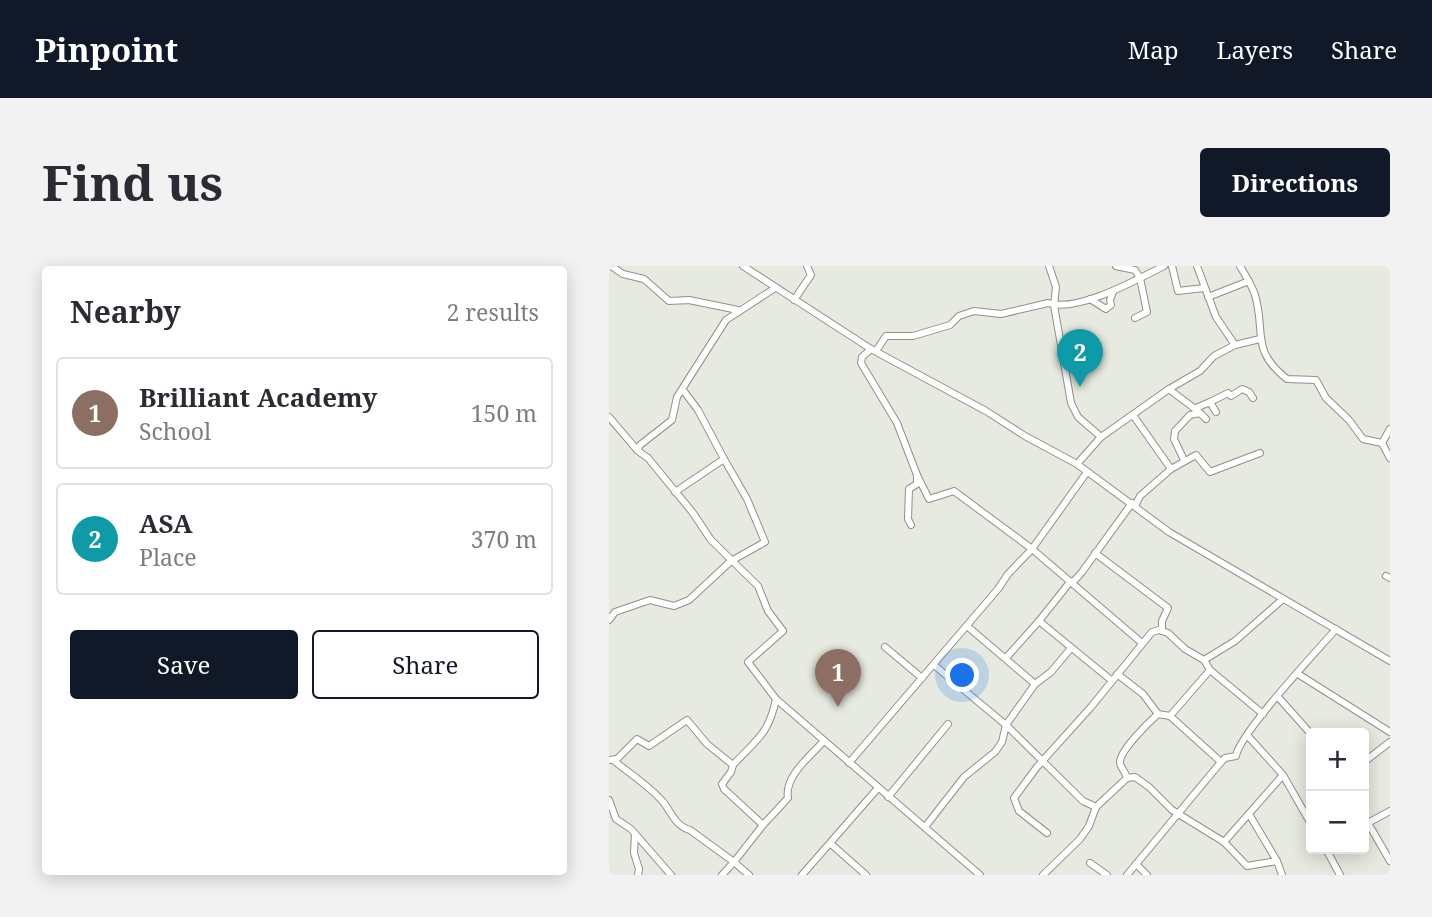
<!DOCTYPE html>
<meta charset="utf-8">
<style>
:root{--surface:#fff;--page:#f2f2f3;--text:#2b2b33;--muted:#7c7c81;--line:#e1e1e2;--accent:#111827}
body{margin:0;font-family:"Noto Serif",serif;background:var(--page);color:var(--text)}
.controls{position:absolute;right:21px;bottom:21px;display:grid;overflow:hidden;border-radius:7px;box-shadow:0 4px 18px #0003}
.controls button{width:63px;height:63px;display:grid;place-items:center;padding:0;border:0;border-bottom:2px solid var(--line);background:var(--surface);color:var(--text);font:35px sans-serif}
.you{position:absolute;left:354px;top:410px;width:24px;height:24px;margin:-18px;border:5px solid #fff;border-radius:50%;background:#1a73e8;box-shadow:0 0 0 10px #1a73e833}
.badge{display:grid;place-items:center;width:46px;height:46px;border-radius:50%;background:var(--accent);color:#fff;font-size:23px;font-weight:700}
.pin{position:absolute;translate:-50% -58px;filter:drop-shadow(0 2px 4px #0008)}
.pin::after{content:'';position:absolute;top:37px;width:24px;height:21px;background:inherit;clip-path:polygon(0 0,100% 0,50% 100%)}
.list{margin:0;padding:0;list-style:none}
h2{display:flex;justify-content:space-between;align-items:center;height:91px;margin:0;padding:0 28px;font-size:30px}
h2 small{font-size:23px;font-weight:400;color:var(--muted)}
.list li{display:grid;grid-template-columns:46px 1fr auto;gap:21px;align-items:center;box-sizing:border-box;height:112px;margin:0 14px 14px;padding:0 14px;border:2px solid var(--line);border-radius:7px}
.list b{display:block;font-size:26px;white-space:nowrap}
.list p{margin:0;font-size:23px;white-space:nowrap;color:var(--muted)}
.list em{font-size:23px;font-style:normal;color:var(--muted)}
.actions{display:flex;gap:14px;padding:21px 28px}
.actions a{flex:1;padding:16px 0;border:2px solid var(--accent);border-radius:7px;text-align:center;font-size:24px;color:var(--accent)}
.actions .main{background:var(--accent);color:#fff}
.map{position:relative;flex:none;width:781px;height:609px;overflow:hidden;border-radius:7px}
header{display:flex;align-items:center;gap:42px;box-sizing:border-box;height:98px;padding:0 35px;background:var(--accent);color:#fff}
header strong{font-size:33px}
nav{display:flex;gap:38px;margin-inline-start:auto;font-size:24px}
.intro{display:flex;align-items:center;justify-content:space-between;box-sizing:border-box;height:168px;padding:0 42px}
h1{margin:0;font-size:49px}
.button{padding:18px 32px;border-radius:7px;background:var(--accent);color:#fff;font-size:24px;font-weight:700}
main{display:flex;gap:42px;padding:0 42px}
aside{flex:1;background:var(--surface);border-radius:7px;box-shadow:0 4px 18px #0003}
.map>svg:first-child{display:block}
.lines{fill:none;stroke-linecap:round;stroke-linejoin:round}
.minor-casing{stroke:#8f9188;stroke-width:8}
.minor{stroke:#fff;stroke-width:6}
</style>
<header>
<strong>Pinpoint</strong>
<nav><a>Map</a><a>Layers</a><a>Share</a></nav>
</header>
<div class="intro"><h1>Find us</h1><a class="button">Directions</a></div>
<main>
<aside>
<h2>Nearby<small>2 results</small></h2>
<ul class="list">
<li><span class="badge" style="background:#8d6e63">1</span><div><b>Brilliant Academy</b><p>School</p></div><em>150 m</em></li>
<li><span class="badge" style="background:#0f9aa8">2</span><div><b>ASA</b><p>Place</p></div><em>370 m</em></li>
</ul>
<div class="actions"><a class="main">Save</a><a>Share</a></div>
</aside>
<div class="map">
<svg width="781" height="609" viewBox="0 0 781 609">
<rect width="100%" height="100%" fill="#e7eae0"/>
<g class="lines">
<!-- minor casing -->
<g class="minor-casing">
<g id="minor">
<path d="M2,0L14,8L35,13L60,35L80,34L129,44"/>
<path d="M134,0L262,83L377,145L416,170L468,198L560,266L781,395"/>
<path d="M440,0L447,21L445,39L462,137L469,151L492,171"/>
<path d="M507,0L526,4L531,12L538,46L526,52"/>
<path d="M563,0L569,25L595,22"/>
<path d="M588,0L607,51L626,79"/>
<path d="M631,0C636,9 643,19 646,29C657,66 641,84 678,113L707,114L717,132L740,154L754,173L773,177L781,192"/>
<path d="M599,31L640,15"/>
<path d="M481,33L497,43L502,39L501,34L504,26"/>
<path d="M185,34L202,9L198,0"/>
<path d="M262,83L253,91L252,97L288,157L308,209V218L300,223L299,253L302,259"/>
<path d="M267,85L277,70H304L341,59L350,50L365,45L392,48L439,37C468,47 529,13 555,0"/>
<path d="M560,123C573,134 586,141 597,153"/>
<path d="M601,136L619,127L622,130L633,123L640,126L644,132"/>
<path d="M587,142L601,136L607,146"/>
<path d="M524,149L562,203L587,189L601,206L651,187"/>
<path d="M0,151L29,185L39,192L84,247L102,274L149,320L159,345L174,365L139,396L167,433L371,609"/>
<path d="M773,177L781,163"/>
<path d="M28,184L31,179L63,154L68,131L117,54L166,22"/>
<path d="M575,194L565,173L566,165L581,149L591,147"/>
<path d="M468,198L492,171L560,123L591,105L605,90L626,79L651,73"/>
<path d="M308,209L320,233L345,225L423,283L533,377"/>
<path d="M66,226L115,193L89,144L74,124"/>
<path d="M526,240L531,230L562,203"/>
<path d="M486,287L559,342L553,355V365"/>
<path d="M777,310L781,312"/>
<path d="M0,354L6,346L41,334L65,340L80,334L122,295L156,276L138,233L115,193"/>
<path d="M430,355L502,414"/>
<path d="M358,360L426,418L442,406L462,382"/>
<path d="M276,381L313,412"/>
<path d="M397,392L430,355L461,316L465,315L473,306L523,237"/>
<path d="M325,399L397,459L474,535L487,541"/>
<path d="M601,404L654,448"/>
<path d="M508,408L534,428L549,448L561,450L601,404L595,394L626,375L674,333"/>
<path d="M689,408L781,466"/>
<path d="M669,431L702,468"/>
<path d="M561,450L612,496"/>
<path d="M638,469L674,509L702,558"/>
<path d="M1,494L8,493L28,473L40,480L78,454L98,478L124,499L122,506L113,518L115,523L154,559"/>
<path d="M4,494C21,508 41,520 55,537C63,548 67,560 81,564L125,596L154,559L179,532C175,511 201,490 214,476"/>
<path d="M755,496L781,476"/>
<path d="M240,497L389,323L399,308L423,283L478,206"/>
<path d="M124,499C147,474 160,468 167,433"/>
<path d="M518,512L526,511L540,521L563,544L615,576L638,600L668,595L673,609"/>
<path d="M279,531L339,458"/>
<path d="M0,534L7,553L22,563L62,609"/>
<path d="M640,548L668,595"/>
<path d="M755,550L781,595"/>
<path d="M755,559L781,545"/>
<path d="M316,561L355,511L386,486L393,476L397,459L426,418"/>
<path d="M438,567L410,545L405,532L428,501L482,441L543,366L550,364L559,367L576,383L595,394"/>
<path d="M26,568L25,587L30,603L29,609"/>
<path d="M615,576L674,509"/>
<path d="M222,578L257,609"/>
<path d="M717,583L731,609"/>
<path d="M481,597L498,609"/>
<path d="M527,598L538,609"/>
<path d="M113,609L125,596L140,609"/>
<path d="M193,609L269,522"/>
<path d="M434,609L471,573L480,560L487,541L518,512C517,507 512,502 511,497C510,485 540,456 549,448"/>
<path d="M518,609L612,496L616,492L627,490C630,468 708,385 727,363"/>
</g>
</g>
<!-- minor -->
<use href="#minor" class="minor"/>
</g>
</svg>
<div class="controls">
<button>+</button>
<button>−</button>
</div>
<div class="you"></div>
<div class="pin badge" style="left:229px;top:441px;background:#8d6e63">1</div>
<div class="pin badge" style="left:471px;top:121px;background:#0f9aa8">2</div>
</div>
</main>
